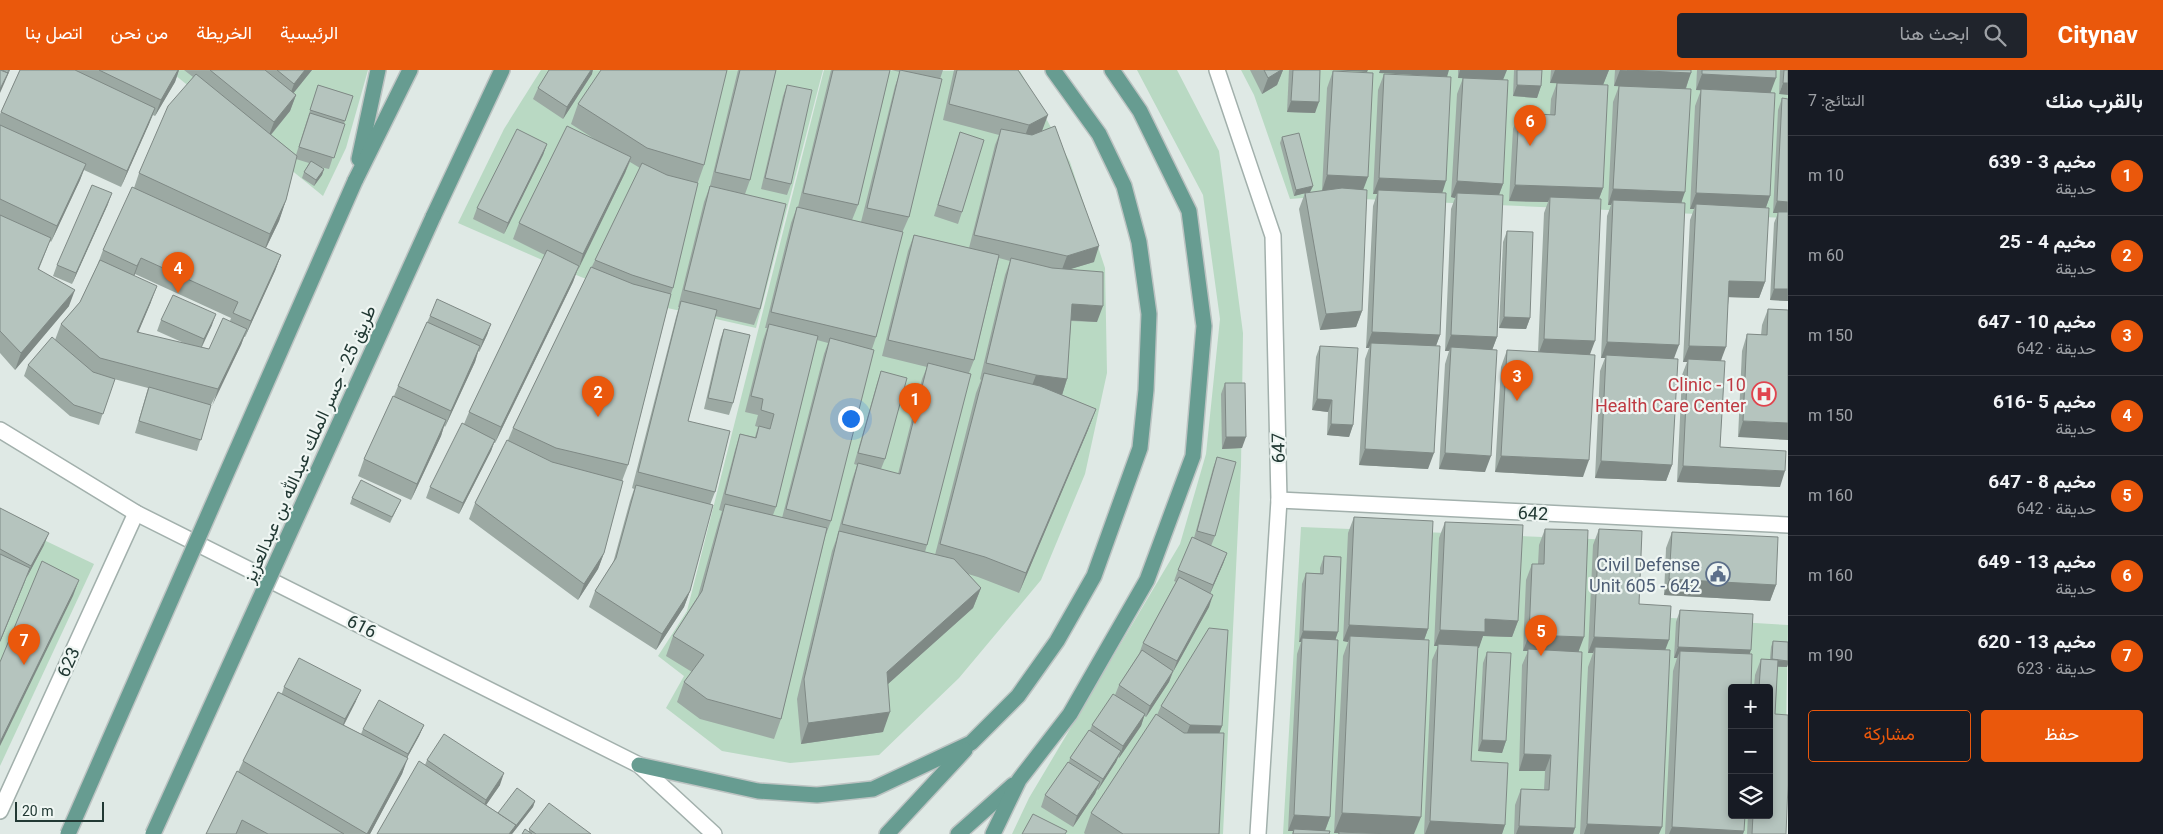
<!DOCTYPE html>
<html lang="ar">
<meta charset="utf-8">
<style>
:root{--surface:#171b24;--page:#20242c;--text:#f1f3f6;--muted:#9ea1a6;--line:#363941;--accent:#ea580c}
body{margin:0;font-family:Roboto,Vazirmatn,sans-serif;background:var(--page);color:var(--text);direction:rtl}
.controls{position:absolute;right:15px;bottom:15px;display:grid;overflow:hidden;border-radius:5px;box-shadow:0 2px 8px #0003}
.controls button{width:45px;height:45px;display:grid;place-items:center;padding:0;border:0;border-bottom:1px solid var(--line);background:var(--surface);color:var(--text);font:25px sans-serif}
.scale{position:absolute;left:15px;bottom:12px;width:89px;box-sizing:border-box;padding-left:5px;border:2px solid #213833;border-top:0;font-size:14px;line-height:18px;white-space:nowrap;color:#213833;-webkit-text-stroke:4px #eff6f3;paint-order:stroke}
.you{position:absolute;left:850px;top:348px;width:18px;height:18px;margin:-12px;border:4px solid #fff;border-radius:50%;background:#1a73e8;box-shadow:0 0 0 8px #1a73e833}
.badge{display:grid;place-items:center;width:32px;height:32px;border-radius:50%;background:var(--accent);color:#fff;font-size:16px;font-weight:700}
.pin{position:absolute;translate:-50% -41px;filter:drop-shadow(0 1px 2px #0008)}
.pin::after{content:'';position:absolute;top:26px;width:18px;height:15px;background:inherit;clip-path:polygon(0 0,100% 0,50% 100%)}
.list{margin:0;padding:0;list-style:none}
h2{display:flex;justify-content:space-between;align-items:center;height:65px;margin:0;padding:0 20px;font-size:21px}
h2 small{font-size:16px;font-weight:400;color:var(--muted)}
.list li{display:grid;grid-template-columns:32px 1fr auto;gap:15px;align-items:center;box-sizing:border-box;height:80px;padding:0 20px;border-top:1px solid var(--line)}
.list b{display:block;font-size:19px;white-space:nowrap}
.list p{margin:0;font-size:16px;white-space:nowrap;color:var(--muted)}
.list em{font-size:16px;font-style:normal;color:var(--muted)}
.actions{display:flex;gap:10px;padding:15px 20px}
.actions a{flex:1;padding:11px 0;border:1px solid var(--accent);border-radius:5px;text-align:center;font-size:18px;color:var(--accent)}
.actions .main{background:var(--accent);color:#fff}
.icon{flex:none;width:28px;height:28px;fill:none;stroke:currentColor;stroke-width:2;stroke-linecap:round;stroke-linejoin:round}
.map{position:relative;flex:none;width:1788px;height:764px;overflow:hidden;direction:ltr}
header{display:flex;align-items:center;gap:30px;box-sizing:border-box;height:70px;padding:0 25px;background:var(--accent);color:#fff}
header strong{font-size:24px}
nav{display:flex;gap:28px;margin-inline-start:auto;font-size:18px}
.search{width:350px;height:45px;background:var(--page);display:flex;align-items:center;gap:12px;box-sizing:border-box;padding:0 18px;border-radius:5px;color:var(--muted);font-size:19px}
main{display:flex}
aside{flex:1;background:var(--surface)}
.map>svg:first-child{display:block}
.green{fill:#b9d9c3;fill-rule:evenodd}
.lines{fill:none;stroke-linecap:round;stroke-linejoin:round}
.minor-casing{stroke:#a2b0ac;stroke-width:18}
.primary-casing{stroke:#bcc3c2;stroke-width:18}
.minor{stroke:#fff;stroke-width:15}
.primary{stroke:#679c91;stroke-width:15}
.primary-bridge-casing{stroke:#bcc3c2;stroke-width:18;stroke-linecap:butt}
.primary-bridge{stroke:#679c91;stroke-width:15}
.wall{fill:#9ca9a3;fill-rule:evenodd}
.shaded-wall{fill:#7f8985}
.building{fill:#b5c4be;stroke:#7f8985}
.labels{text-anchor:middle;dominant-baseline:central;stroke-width:4.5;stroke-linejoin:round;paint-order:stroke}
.health-label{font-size:18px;fill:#be3a42;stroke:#eff6f3;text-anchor:end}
.street-label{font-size:18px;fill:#213833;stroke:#eff6f3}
.service-label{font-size:18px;fill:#4e5e75;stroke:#eff6f3;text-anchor:end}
</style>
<header>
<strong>Citynav</strong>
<div class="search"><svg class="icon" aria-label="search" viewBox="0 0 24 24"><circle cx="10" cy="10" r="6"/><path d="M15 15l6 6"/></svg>ابحث هنا</div>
<nav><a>الرئيسية</a><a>الخريطة</a><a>من نحن</a><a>اتصل بنا</a></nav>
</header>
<main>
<aside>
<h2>بالقرب منك<small>النتائج: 7</small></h2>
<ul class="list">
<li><span class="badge">1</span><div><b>مخيم 3 - 639</b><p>حديقة</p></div><em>10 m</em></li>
<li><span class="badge">2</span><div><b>مخيم 4 - 25</b><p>حديقة</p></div><em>60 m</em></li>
<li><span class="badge">3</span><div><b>مخيم 10 - 647</b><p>حديقة · 642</p></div><em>150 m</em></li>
<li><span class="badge">4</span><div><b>مخيم 5 -616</b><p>حديقة</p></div><em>150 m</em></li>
<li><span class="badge">5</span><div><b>مخيم 8 - 647</b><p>حديقة · 642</p></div><em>160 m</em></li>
<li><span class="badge">6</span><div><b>مخيم 13 - 649</b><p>حديقة</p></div><em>160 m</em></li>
<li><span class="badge">7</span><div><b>مخيم 13 - 620</b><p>حديقة · 623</p></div><em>190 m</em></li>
</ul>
<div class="actions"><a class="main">حفظ</a><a>مشاركة</a></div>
</aside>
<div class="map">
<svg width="1788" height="764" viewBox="0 0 1788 764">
<rect width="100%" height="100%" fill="#dfe9e5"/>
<!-- green -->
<g class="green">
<path d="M169,0H368L346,78L323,126Z"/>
<path d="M541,0H823L756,258L663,237L581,207L458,153L504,59Z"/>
<path d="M824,0L1020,1L1070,92L1105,198L1107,303L1085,404L1041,510L959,608L879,685L790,693L722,681L666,638L684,606L658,586L687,541Z"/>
<path d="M1137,0H1177L1219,81L1243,263L1241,396L1223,764H1012L1029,728L1180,474L1206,384L1220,249L1203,125Z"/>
<path d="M1241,0H1788V148L1316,127L1290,129L1254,25Z"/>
<path d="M0,449L94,494L0,696Z"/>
<path d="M1301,457L1640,471L1638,546L1788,555L1784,764H1283ZM1732,618H1769V745H1732Z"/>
</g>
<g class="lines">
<!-- minor casing -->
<g class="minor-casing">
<g id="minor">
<path d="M1217,0L1273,166L1279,430L1258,764"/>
<path d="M0,360L136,443L639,695L714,764"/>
<path d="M1279,430L1788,455"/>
<path d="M0,741L136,443"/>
</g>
</g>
<!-- primary casing -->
<g class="primary-casing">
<g id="primary">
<path d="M359,89L378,0"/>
<path d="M355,111L410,0"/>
<path d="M433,147L502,0"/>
<path d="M639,695L758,721L817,725L873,719L971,673L1018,626L1057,571L1094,506L1140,378L1146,320L1149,244L1139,172L1124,116L1099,64L1053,0"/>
<path d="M887,764L965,680"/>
<path d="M958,764L1013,715"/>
<path d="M993,764L1019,710L1070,644L1147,510L1193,386L1204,256L1189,141L1140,41L1112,0"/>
</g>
</g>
<!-- minor -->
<use href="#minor" class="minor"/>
<!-- primary -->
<use href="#primary" class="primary"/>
<!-- primary-bridge casing -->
<g class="primary-bridge-casing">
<g id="primary-bridge">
<path d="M68,764L355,111"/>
<path d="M153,764L433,147"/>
</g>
</g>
<!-- primary-bridge -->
<use href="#primary-bridge" class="primary-bridge"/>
</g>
<!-- wall -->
<g class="wall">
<path d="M20,0H179L175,12L155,46L153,45L121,117L84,100L80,110L51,172L50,171L39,199L69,236L15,300L0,283V44Z"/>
<path d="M184,0H312L293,23L296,25L290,41L271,65L296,85L318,15L353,26L329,99L320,97L324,99L322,105L314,116L302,108L304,102L309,93L296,89L286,130L279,151L266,178L281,185L275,201L245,267H244L241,275L211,335L197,381L135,363L148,318L114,309L99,355L70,346L24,306L28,295L55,270L61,254L80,232L97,196L103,180L134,118L139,103L193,7ZM135,204L231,248L230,251L209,279L202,277L212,255L161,250L157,261L184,273L138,263L151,232L134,206Z"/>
<path d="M738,0H776L750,110L745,124L760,239L754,255L715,246L688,351L715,422L710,435L690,521L684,537L656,580L589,537L595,521L613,493L630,431L634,419L632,418L676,247L679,237H678L704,132L710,116Z"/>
<path d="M831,0H890L858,135L852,150L861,152L895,16L900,2L891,0H943L940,9L909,147L902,163L876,267L872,279L831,451L825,467L781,649L774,669L700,649L677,632L684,612L692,602L666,586L673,566L698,526L718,454L722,441L719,440L735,380L740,364L755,367L758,357L755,356L758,345L745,342L763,270L767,258H765L791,153L797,137H798ZM817,270L828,273L824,284L782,448L773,445L776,437Z"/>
<path d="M954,0H1018L1094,192L1070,199L1097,252L1071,251L1067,309L1062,325L1096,339L1088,360L1019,523L978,507L968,504L981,518L973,538L888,614L883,662L801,674L797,629L832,481L836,470L852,410L857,395L854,394L877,313L881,301L885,389L881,399L898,404L922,309L927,297L882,286L908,181L914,165L969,178L995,75L999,65L943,50ZM999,188L1010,191L1005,205L980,309L981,310L976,323L935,485L925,482L927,475L969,303L974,290Z"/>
<path d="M1250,0H1283L1277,15L1262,24Z"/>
<path d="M1289,0H1320L1315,43L1287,42Z"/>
<path d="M1458,0H1507L1458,8Z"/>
<path d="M1514,0H1542L1541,16L1537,28L1513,26Z"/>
<path d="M1551,0H1609L1603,15V118L1599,129L1583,407L1495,402L1501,297L1507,280L1538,282L1544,143L1548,132L1509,131L1513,59L1519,43L1550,45L1551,29L1557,13H1550Z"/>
<path d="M1615,0H1691L1686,19L1682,133L1674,289L1672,395L1666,411L1595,408L1600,301L1605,288H1601L1607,146L1611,135H1608L1613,32L1619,16H1614Z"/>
<path d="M1697,0H1776L1770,23V126L1766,137L1765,212L1759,228L1729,227L1721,291L1720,377L1780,417L1677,412L1682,305L1687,292H1683L1690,150L1694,139H1690L1695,36L1701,20H1696Z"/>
<path d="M1780,0H1788L1779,24Z"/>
<path d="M1333,1L1363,119L1362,241L1356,257L1320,260L1299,139L1305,123L1294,126L1280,73L1282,67L1313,116L1310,122L1306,123L1322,121L1327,18Z"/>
<path d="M592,4L563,49L533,29L538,18Z"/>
<path d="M1384,4L1442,122L1440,265L1436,276L1428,399L1359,395L1365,289L1369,278H1366L1373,136L1377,124H1373L1378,20Z"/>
<path d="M1463,8L1503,114L1499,125L1497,267L1492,280L1485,402L1439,399L1445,294L1449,281H1445L1451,139L1455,128L1451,127L1457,24Z"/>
<path d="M787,15L791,114L787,125L761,119L783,26Z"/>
<path d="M1782,28L1788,29V231L1770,230L1774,153L1778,143H1773L1778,40Z"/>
<path d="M578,34L704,95L698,112L673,218L671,224L628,395L622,411L604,483L598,499L578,530L469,449L475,433L508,370L513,358L640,98L630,92L625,103L577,200L573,212L495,373H494L491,381L459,444L426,428L430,417L464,354L469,342L545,185L513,169L519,153L596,70L571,54Z"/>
<path d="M960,62L962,142L958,154L934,146Z"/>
<path d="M547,74L543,85L504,164L473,149L477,138Z"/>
<path d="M108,134L72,214L53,206L57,195Z"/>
<path d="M1507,161L1530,248L1526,259L1499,258L1503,172Z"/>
<path d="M1768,239L1788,240L1738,367L1742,281L1747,264L1761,265L1762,255Z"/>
<path d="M430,246L491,254L487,265L479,282L478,281L475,292L445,357L444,356L441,366L411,430L358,406L364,389L394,326L398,316Z"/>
<path d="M724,259L733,333L729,345L704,339L720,270Z"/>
<path d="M1320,276L1353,355L1349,367L1327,365L1328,342L1312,340L1316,287Z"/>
<path d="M1225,313L1242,378L1222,379L1221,324Z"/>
<path d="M1217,387L1215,466L1211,476L1227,483L1223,494L1210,524L1209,537L1173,602L1169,612L1146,647L1144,646L1141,656L1119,688L1118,687L1116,692L1098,720L1097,719L1095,724L1073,757L1041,737L1045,725L1069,692L1070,688L1090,660L1092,655L1115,625L1119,615L1139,584L1143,573L1176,512L1174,511L1178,500L1194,468L1213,398Z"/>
<path d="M352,428L401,430L390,453L350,434Z"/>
<path d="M0,438L44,475L27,507H26L0,572Z"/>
<path d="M1354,447L1428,559L1424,570L1414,764H1338V763H1334L1343,586L1348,572L1343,571L1348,463Z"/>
<path d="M1445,452L1518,551L1512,567L1483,566L1478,578L1471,691L1505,755L1502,764H1424L1432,590L1438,576H1434L1439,468Z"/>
<path d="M1545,459L1579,581L1575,758L1573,764H1514L1515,735L1521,719L1544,720L1545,701H1519L1522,595L1528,581H1523L1526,510L1532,494H1538L1539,475Z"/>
<path d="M1599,459L1639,534L1665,580L1659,764H1580L1588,597L1593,583H1588L1593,475Z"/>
<path d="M1672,462L1776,515L1770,531L1664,525L1666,478Z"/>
<path d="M1324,486L1336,570L1330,747L1325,761L1329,764H1292L1293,761H1288L1297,584L1301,572H1299L1302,514L1306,503H1320V498Z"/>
<path d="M1680,540L1749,584L1744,761L1743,764H1665L1673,601L1677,588H1674L1676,552Z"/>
<path d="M1773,571L1788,572V594L1787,597H1777L1775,644L1786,764H1747L1748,745H1769V618H1754L1755,605L1761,589H1770L1771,577Z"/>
<path d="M1487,582L1506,671L1502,683L1478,681L1483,593Z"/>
<path d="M284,617L356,631L344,655L361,664L363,659L424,655L419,666L407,688L402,704L370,764H206L238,702L243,691L282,623Z"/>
<path d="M1161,636L1222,656L1219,663V764H1085L1084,763L1091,743L1157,645Z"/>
<path d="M427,690L500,715L486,735L498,743L535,731L533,737L512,764H377L425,695Z"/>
<path d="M529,759L591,764H522L529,761Z"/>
</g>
<!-- shaded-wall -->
<g class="shaded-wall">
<path d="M9,0H10L0,23V19Z"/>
<path d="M178,0H179L175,12L155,46L161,30Z"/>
<path d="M305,0H312L288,30L294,14Z"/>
<path d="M591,0H593L592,4L563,49L567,37Z"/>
<path d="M1281,0H1283L1277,15L1262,24L1268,8Z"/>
<path d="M1329,0H1368L1367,2Z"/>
<path d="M1380,0H1449L1447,7L1379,3Z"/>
<path d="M1460,0H1507L1503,10L1458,8Z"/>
<path d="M1555,0H1609L1603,15L1550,13Z"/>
<path d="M1620,0L1691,3L1685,20L1614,16Z"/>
<path d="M1702,4L1776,8L1770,24L1696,20Z"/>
<path d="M1783,13H1788V25L1779,24Z"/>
<path d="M1517,15L1541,16L1537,28L1513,26Z"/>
<path d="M296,25L290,41L268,68L274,52Z"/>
<path d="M1291,31L1319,32L1315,43L1287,42Z"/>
<path d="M155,38L149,54L121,117L127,101Z"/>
<path d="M1048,45L1042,61L1023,71L1029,55Z"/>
<path d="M547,74L543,85L504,164L508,153Z"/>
<path d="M631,87L625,103L578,200L583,184Z"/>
<path d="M86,94L80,110L51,172L57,156Z"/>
<path d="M324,99L322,105L314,116L316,110Z"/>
<path d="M1327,105L1368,107L1362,123L1322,121Z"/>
<path d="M1379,108L1446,111L1441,127L1378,120L1377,124H1373Z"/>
<path d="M1457,111L1503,114L1497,130L1457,123L1455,128L1451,127Z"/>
<path d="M1515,115L1603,118L1597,134L1550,127L1548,132L1509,131Z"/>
<path d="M1313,116L1310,122L1294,126L1296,120Z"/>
<path d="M1613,119L1685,122L1679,139L1613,130L1611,135H1608Z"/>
<path d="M112,123L108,134L72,214L76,203Z"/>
<path d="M1696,123L1770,126L1764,143L1696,134L1694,139H1690Z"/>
<path d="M286,130L279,151L263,184L270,164Z"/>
<path d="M1777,131L1788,132V143H1773Z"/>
<path d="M1099,176L1094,192L1061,202L1067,186Z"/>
<path d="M281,185L275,201L245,267L251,251Z"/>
<path d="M141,188L135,204L131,212L137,196Z"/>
<path d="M579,196L573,212L495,373L501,357Z"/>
<path d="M1729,211L1765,212L1759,228L1723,227Z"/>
<path d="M157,216L151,232L131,279L137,262Z"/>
<path d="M1774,219H1788V231L1770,230Z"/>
<path d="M75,220L69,236L15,300L21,283Z"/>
<path d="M1072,234L1103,236L1097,252L1067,250Z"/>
<path d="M1362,241L1356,257L1320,260L1326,244Z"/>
<path d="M216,244L212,255L200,280L204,269Z"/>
<path d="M1504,247L1530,248L1526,259L1499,258Z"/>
<path d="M491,254L487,265L479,282L483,270Z"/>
<path d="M247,259L241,275L212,336L218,319Z"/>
<path d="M1372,262L1440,265L1434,281L1371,273L1369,278H1366Z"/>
<path d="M1451,265L1497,267L1491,283L1451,277L1449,281H1445Z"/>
<path d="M1544,269L1595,271L1589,287L1538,285Z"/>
<path d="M1607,272L1679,275L1673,291L1606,285L1605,288H1601Z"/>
<path d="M480,276L475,292L445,357L451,341Z"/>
<path d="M1689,276L1726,277L1720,293L1688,289L1687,292H1683Z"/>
<path d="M1036,305L1067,309L1062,325L1030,321Z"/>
<path d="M1317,329L1332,330L1328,342L1312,340Z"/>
<path d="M1096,339L1088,360L1019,523L1026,503Z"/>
<path d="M446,350L441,366L411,430L417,414Z"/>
<path d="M1743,351L1788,353V370L1738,367Z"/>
<path d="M1331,354L1353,355L1349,367L1327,365Z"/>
<path d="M1226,367H1246L1242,378L1222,379Z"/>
<path d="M495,370L491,381L459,444L463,433Z"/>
<path d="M1365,379L1434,383L1428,399L1359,395Z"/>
<path d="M1445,383L1491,386L1485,402L1439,399Z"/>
<path d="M1501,386L1589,390L1583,407L1495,402Z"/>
<path d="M1601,391L1672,395L1666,411L1595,408Z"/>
<path d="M1683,396L1785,401L1780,417L1677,412Z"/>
<path d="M49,463L44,475L27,507L31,496Z"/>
<path d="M604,483L598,499L578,530L584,514Z"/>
<path d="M1227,483L1223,494L1209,526L1213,515Z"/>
<path d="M30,498L24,514L0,572V571Z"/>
<path d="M1669,509L1776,515L1770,531L1664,525Z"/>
<path d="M79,510L73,526L0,676V672Z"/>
<path d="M981,518L973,538L879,622L887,602Z"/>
<path d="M690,521L684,537L656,580L662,564Z"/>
<path d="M1213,525L1209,537L1173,602L1177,591Z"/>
<path d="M1485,549L1518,551L1512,567L1483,566L1479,578L1438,576V574V576H1434L1440,560Z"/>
<path d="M1349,555L1428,559L1422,576L1350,566L1348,572L1343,571Z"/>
<path d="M1303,561L1338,562L1334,574L1302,568L1301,572H1299Z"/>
<path d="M1529,565L1584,567L1578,583L1528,579V581H1523Z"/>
<path d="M1594,567L1669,570L1663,586L1595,577L1593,583H1588Z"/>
<path d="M1678,577L1751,580L1747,592L1680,581L1677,588H1674Z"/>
<path d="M1772,590L1788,591V594L1787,597L1770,596Z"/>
<path d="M1173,601L1169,612L1146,647L1150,636Z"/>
<path d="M361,620L356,631L341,660L345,649Z"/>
<path d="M890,642L883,662L801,674L808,653Z"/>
<path d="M1145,644L1141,656L1119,688L1123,676Z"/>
<path d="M424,655L419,666L403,695L408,684Z"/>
<path d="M1190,655L1222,656L1216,672L1184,671Z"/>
<path d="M1482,670L1506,671L1502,683L1478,681Z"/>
<path d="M1121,681L1116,692L1098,720L1103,709Z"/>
<path d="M1524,684L1551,685L1545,701H1519Z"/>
<path d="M408,688L402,704L370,764H367Z"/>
<path d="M504,703L500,715L482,741L486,730Z"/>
<path d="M1100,712L1095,724L1073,757L1077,746Z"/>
<path d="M535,731L533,737L512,764H509Z"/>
<path d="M1342,743L1421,747L1414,764H1359L1334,763Z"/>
<path d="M1294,745L1330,747L1324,763L1294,759L1293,761H1288Z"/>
<path d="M1430,751L1505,755L1502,764H1425Z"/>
<path d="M1587,754L1662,757L1659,764H1584Z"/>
<path d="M1519,756L1575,758L1573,764H1516Z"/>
<path d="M1672,757L1744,761L1743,764H1669Z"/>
</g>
<!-- building -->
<g class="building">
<path d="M0,0L8,3L0,19Z"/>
<path d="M2,0H9L7,3H8Z"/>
<path d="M20,0H75L155,38L127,101L1,42Z"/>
<path d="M99,0H178L161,30Z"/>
<path d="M210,0H265L296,25L274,52Z"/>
<path d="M277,0H305L294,14Z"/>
<path d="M549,0H591L567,37L538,18Z"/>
<path d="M601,0H727L704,95L647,78L578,34Z"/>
<path d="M740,0H776L750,110L715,102Z"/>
<path d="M833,0H890L858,135L803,123Z"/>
<path d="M900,0L942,9L909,147L867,138Z"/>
<path d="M957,0H1018L1048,45L1029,55L949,34Z"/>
<path d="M1264,0H1281L1268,8Z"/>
<path d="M1293,0H1320L1319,32L1291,31Z"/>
<path d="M1517,0H1542L1541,16L1517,15Z"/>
<path d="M1627,0H1691V3Z"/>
<path d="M1702,0H1776V8L1702,4Z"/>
<path d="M1784,0H1788V13H1783Z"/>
<path d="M1333,1L1373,3L1368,107L1327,105Z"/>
<path d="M196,4L297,86L286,130L270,164L139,103L168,36Z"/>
<path d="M1384,4L1451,7L1446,111L1379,108Z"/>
<path d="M1463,8L1508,10L1503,114L1457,111Z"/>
<path d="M1557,13L1608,15L1603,118L1515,115L1519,43L1555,45Z"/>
<path d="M318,15L353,26L345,51L310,40Z"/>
<path d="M787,15L812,20L791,114L765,108Z"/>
<path d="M1619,16L1691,19L1685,122L1613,119Z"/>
<path d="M1701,19L1775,23L1770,126L1696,123Z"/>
<path d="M1782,28L1788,29V132L1777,131Z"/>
<path d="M310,43L345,54L334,88L299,77Z"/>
<path d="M0,55L86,94L57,156L0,129Z"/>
<path d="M567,56L631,87L583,184L519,153Z"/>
<path d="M1055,56L1099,176L1067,186L974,165L1001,59L1032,65Z"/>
<path d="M517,59L547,74L508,153L477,138Z"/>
<path d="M960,62L984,70L962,142L938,135Z"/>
<path d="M1299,63L1313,116L1296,120L1282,67Z"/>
<path d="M311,91L324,99L316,110L304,102Z"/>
<path d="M642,93L667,105L698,113L673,218L632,205L595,190Z"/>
<path d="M92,115L112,123L76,203L57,195Z"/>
<path d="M710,116L786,134L760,239L684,220Z"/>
<path d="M132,117L281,185L251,251L233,243L238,232L141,188L137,196L103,180Z"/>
<path d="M1342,118L1367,120L1362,241L1326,244L1305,123Z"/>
<path d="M1378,120L1446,123L1440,265L1372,262Z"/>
<path d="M1457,123L1503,125L1497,267L1451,265Z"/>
<path d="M1550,127L1601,129L1595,271L1544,269Z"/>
<path d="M1613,130L1685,133L1679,275L1607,272Z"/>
<path d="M1696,134L1769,138L1765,212L1729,211L1726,277L1689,276Z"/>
<path d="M797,137L903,162L876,267L771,242Z"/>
<path d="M1778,142H1788V219H1774Z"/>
<path d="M0,145L51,168L38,199L75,220L21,283L0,261Z"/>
<path d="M1507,161L1533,162L1530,248L1504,247Z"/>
<path d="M914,165L999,185L974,290L888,270Z"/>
<path d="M547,180L579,196L501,357L469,342Z"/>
<path d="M1011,188L1052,198L1103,202V236L1072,234L1067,309L1036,305L986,293Z"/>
<path d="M100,190L157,216L137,262L209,279L223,248L247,259L218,319L100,288L61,254L80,232Z"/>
<path d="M591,197L633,214L671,224L628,395L556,378L513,358Z"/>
<path d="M173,225L216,244L204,269L161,250Z"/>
<path d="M437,229L491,254L483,270L430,246Z"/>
<path d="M681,231L717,240L688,351L730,361L715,422L638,402Z"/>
<path d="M1768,239L1788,240V353L1743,351L1747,264L1767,265Z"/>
<path d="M427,252L480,276L451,341L398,316Z"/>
<path d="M769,254L818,266L776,437L725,424L740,364L756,368L759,356L770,359L774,344L761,340L763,329L751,326Z"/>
<path d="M724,259L750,265L733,333L708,328Z"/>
<path d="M52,267L93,302L115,309L103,344L74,335L28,295Z"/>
<path d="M830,268L874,280L831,451L786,439Z"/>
<path d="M1371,273L1440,276L1434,383L1365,379Z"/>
<path d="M1320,276L1358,278L1353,355L1331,354L1332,330L1317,329Z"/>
<path d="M1451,277L1497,280L1491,386L1445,383Z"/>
<path d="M1507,280L1595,285L1589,390L1501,386Z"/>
<path d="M1606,285L1678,289L1672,395L1601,391Z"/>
<path d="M1688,289L1725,291L1720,377L1786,381L1785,401L1683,396Z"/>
<path d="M928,293L971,304L927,475L842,454L858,393L900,404Z"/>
<path d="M881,301L907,308L885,389L858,383Z"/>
<path d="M984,303L1040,316L1096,339L1026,503L985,487L940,474Z"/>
<path d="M1225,313H1245L1246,367H1226Z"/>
<path d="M149,317L211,335L201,370L139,351Z"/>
<path d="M393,326L446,350L417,414L364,389Z"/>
<path d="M462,353L495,370L463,433L430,417Z"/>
<path d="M507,370L552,392L623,411L604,483L584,514L475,433Z"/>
<path d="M1217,387L1236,392L1215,466L1197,461Z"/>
<path d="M361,410L401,430L392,447L352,428Z"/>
<path d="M636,415L713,435L690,521L662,564L595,521L616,488Z"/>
<path d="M725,434L827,458L781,649L707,629L684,612L704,585L673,566L702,521Z"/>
<path d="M0,438L49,463L31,496L0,479Z"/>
<path d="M1354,447L1433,451L1428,559L1349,555Z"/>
<path d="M1445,452L1523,455L1518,551L1485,549V562L1440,560Z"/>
<path d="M1545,459L1588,460L1584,567L1529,565L1532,494H1544Z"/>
<path d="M1599,459L1642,461L1639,534L1671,536L1669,570L1594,567Z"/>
<path d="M839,461L954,489L981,518L887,602L890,642L808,653L804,609Z"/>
<path d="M1672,462L1778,467L1776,515L1669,509Z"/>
<path d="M1192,467L1227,483L1213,515L1178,500Z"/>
<path d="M0,484L30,498L0,571Z"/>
<path d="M1324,486L1341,487L1338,562L1303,561L1306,503L1323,504Z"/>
<path d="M42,491L79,510L0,672V592Z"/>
<path d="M1179,507L1213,525L1177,591L1143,573Z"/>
<path d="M1680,540L1753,544L1751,580L1678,577Z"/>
<path d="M1209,558L1228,560L1222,656L1190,655L1161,636Z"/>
<path d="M1350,566L1429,570L1421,747L1342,743Z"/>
<path d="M1302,568L1338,570L1330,747L1294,745Z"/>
<path d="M1773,571L1788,572V591L1772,589Z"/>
<path d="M1438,574L1478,576L1471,691L1508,693L1505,755L1430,751Z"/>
<path d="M1595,577L1670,580L1662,757L1587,754Z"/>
<path d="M1528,579L1582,582L1575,758L1519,756L1521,719L1549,720L1551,685L1524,684Z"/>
<path d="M1142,580L1173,601L1150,636L1119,615Z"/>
<path d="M1680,581L1752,584L1751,618H1732V745H1745L1744,761L1672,757Z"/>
<path d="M1487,582L1511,583L1506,671L1482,670Z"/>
<path d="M299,588L361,620L345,649L284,617Z"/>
<path d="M1761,589L1778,590L1775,644L1788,645V715L1786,764H1752L1753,745H1769V618H1759Z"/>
<path d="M278,622L408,688L367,764L243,691Z"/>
<path d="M1113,624L1145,644L1123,676L1092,655Z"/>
<path d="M379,630L424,655L408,684L363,659Z"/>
<path d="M1156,644L1184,663H1224L1219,764H1123L1091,743Z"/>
<path d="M1089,660L1121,681L1103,709L1070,688Z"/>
<path d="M444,664L504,703L486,730L427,690Z"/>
<path d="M419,691L516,755L509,764H377Z"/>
<path d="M1068,692L1100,712L1077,746L1045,725Z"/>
<path d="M237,701L344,764H268L242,750L236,764H206Z"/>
<path d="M517,718L535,731L515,757L516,755L498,743Z"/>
<path d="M549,733L591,764H536L529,759Z"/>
<path d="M1033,744L1067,761L1065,764H1022Z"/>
<path d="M525,759L532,764H522Z"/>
<path d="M1294,759L1330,761L1329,764H1293Z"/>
<path d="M1339,762L1393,764H1339Z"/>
</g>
<!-- icons -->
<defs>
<g id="hospital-ring" transform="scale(1.25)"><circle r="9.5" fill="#eff6f3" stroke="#e0444e" stroke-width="1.5"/><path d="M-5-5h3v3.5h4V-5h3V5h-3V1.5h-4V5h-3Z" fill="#e0444e"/></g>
<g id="civic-ring" transform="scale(1.25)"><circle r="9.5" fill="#eff6f3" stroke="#5c6f8a" stroke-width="1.5"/><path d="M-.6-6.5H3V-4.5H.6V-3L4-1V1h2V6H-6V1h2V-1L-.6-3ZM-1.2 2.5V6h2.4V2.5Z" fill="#5c6f8a"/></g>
</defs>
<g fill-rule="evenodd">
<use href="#hospital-ring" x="1764" y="324"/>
<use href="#civic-ring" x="1718" y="504"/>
</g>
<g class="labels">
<!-- health labels -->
<g class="health-label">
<text x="1746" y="314">Clinic - 10<tspan x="1746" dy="21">Health Care Center</tspan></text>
</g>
<!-- street labels -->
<g class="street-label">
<text transform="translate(309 374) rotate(-66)">طريق 25 - جسر الملك عبدالله بن عبدالعزيز</text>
<text transform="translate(1278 378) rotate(-91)">647</text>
<text transform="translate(1533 443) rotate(3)">642</text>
<text transform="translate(362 556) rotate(27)">616</text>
<text transform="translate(68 592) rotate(-66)">623</text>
</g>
<!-- service labels -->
<g class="service-label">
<text x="1700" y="494">Civil Defense<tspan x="1700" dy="21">Unit 605 - 642</tspan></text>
</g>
</g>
</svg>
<div class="controls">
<button>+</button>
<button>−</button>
<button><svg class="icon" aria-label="layers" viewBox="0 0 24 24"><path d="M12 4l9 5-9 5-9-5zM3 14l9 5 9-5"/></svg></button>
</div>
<div class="scale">20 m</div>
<div class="you"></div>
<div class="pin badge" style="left:915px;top:354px">1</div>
<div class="pin badge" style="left:598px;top:347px">2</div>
<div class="pin badge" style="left:1517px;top:331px">3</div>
<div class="pin badge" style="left:178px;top:223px">4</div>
<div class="pin badge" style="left:1541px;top:586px">5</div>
<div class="pin badge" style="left:1530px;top:76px">6</div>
<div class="pin badge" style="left:24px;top:595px">7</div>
</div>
</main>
